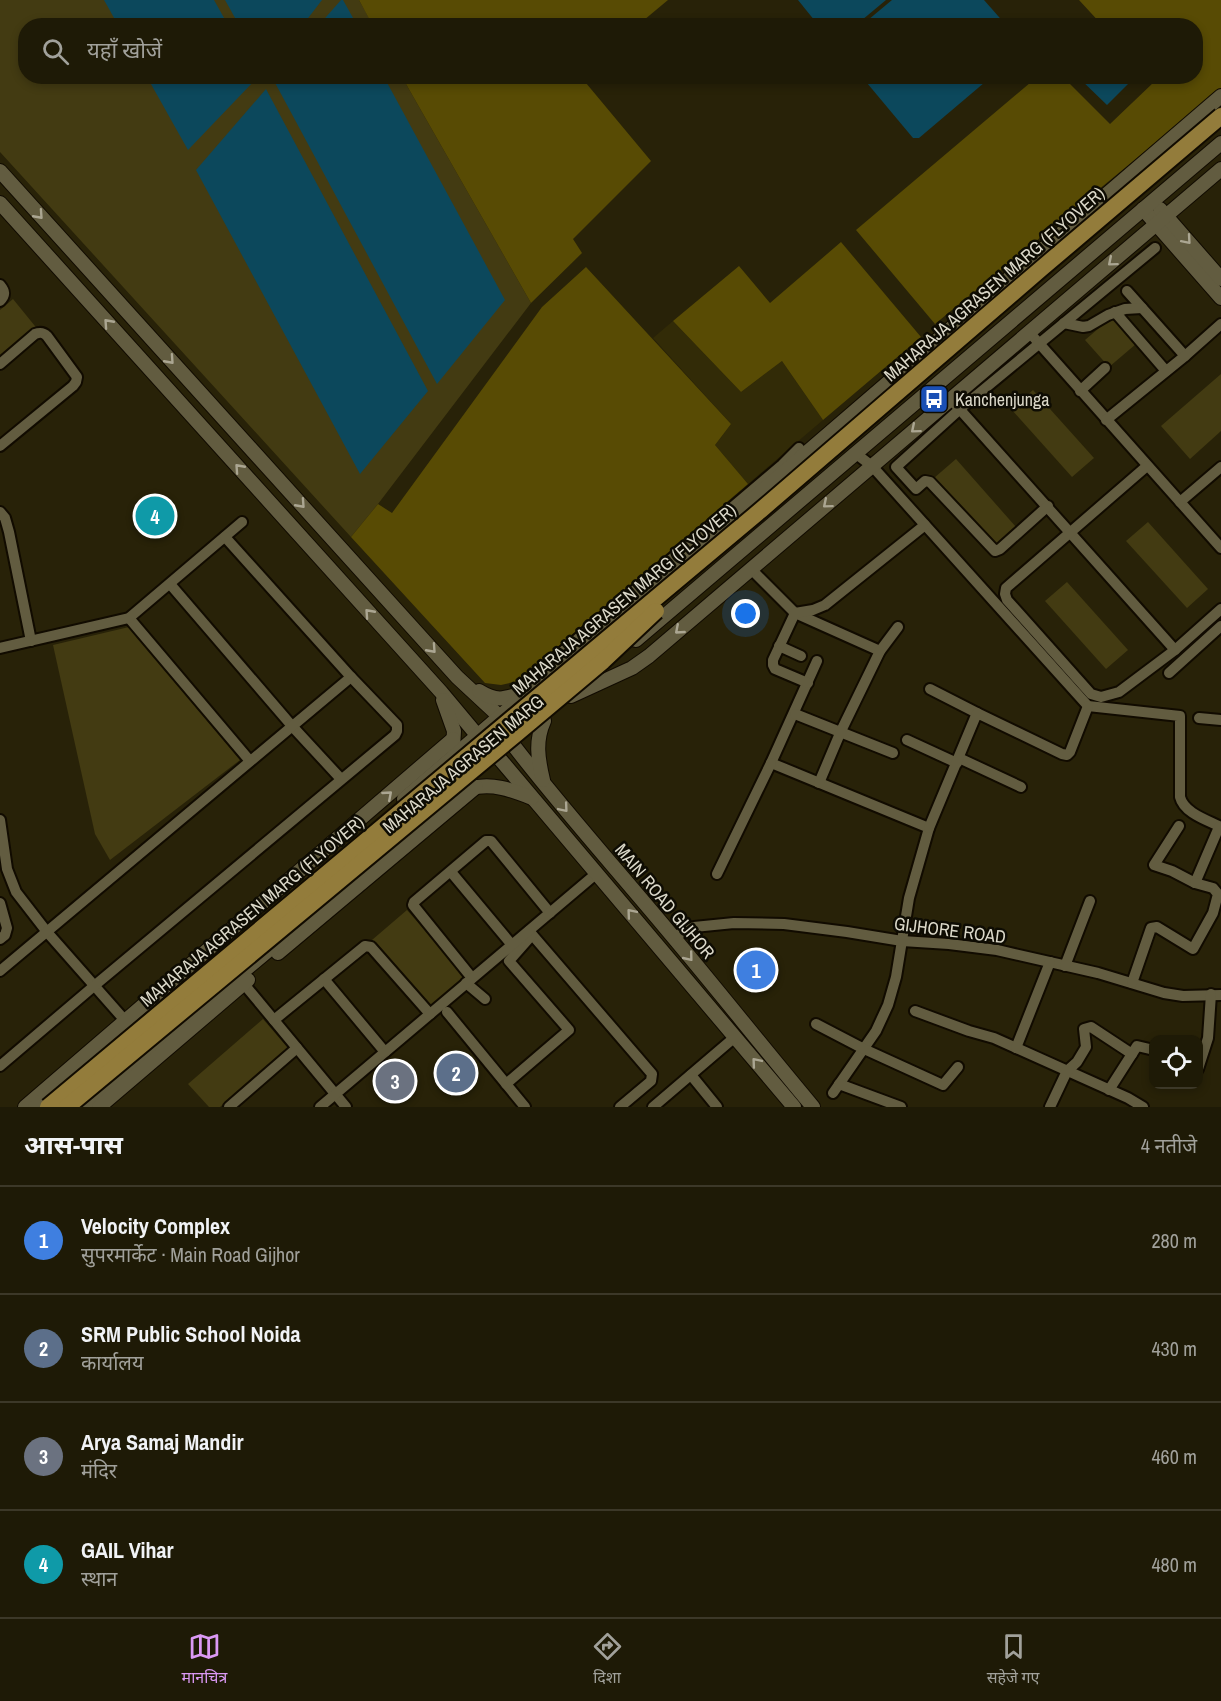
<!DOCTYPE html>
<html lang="hi">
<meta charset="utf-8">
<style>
:root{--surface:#1e1a06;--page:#2b2714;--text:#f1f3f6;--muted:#a1a19b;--line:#3c3828;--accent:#db99f5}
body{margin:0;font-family:"Archivo Narrow","Noto Sans Devanagari",sans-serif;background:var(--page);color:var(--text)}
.controls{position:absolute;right:18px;bottom:18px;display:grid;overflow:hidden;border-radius:12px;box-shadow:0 3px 9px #0003}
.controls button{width:54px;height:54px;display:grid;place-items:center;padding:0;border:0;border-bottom:2px solid var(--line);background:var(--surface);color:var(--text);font:30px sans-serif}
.you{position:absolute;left:746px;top:614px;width:21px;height:21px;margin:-15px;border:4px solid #fff;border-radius:50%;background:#1a73e8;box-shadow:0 0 0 9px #1a73e833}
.badge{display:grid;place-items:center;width:39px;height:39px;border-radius:50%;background:var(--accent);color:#fff;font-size:20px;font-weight:700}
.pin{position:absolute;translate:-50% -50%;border:3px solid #fff;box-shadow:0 2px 6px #0006}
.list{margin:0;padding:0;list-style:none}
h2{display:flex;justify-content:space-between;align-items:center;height:78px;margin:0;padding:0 24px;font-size:26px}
h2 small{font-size:20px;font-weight:400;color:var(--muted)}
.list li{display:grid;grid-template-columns:39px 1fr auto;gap:18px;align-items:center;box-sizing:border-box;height:108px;padding:0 24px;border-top:2px solid var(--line)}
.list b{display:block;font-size:22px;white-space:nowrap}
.list p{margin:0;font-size:20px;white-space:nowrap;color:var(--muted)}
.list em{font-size:20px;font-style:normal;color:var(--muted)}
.icon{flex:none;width:33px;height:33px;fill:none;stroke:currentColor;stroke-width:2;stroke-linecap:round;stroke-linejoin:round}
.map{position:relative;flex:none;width:1221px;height:1107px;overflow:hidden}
.search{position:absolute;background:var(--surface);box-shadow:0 3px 9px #0003;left:18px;right:18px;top:18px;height:66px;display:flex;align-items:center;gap:15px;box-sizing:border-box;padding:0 21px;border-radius:24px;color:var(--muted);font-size:22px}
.sheet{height:510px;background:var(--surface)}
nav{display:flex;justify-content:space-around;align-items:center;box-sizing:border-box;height:84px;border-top:2px solid var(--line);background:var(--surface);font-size:16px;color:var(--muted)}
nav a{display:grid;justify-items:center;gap:3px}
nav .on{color:var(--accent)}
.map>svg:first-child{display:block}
.built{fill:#322b07}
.green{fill:#433b12}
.forest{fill:#584b04}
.water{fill:#0c485c}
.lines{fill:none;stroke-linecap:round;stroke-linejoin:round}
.street-casing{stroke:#110b00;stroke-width:14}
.secondary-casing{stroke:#110b00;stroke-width:16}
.street{stroke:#625c40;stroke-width:10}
.secondary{stroke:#625c40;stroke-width:14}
.primary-bridge-casing{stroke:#110b00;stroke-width:20;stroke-linecap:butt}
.primary-bridge{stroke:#937c3b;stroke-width:16}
.oneway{stroke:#aba692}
.labels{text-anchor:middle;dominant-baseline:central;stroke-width:5;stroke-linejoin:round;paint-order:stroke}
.street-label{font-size:18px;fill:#dbd8c9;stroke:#0e0c03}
.poi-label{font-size:18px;fill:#dbd8c9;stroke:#0e0c03;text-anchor:start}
</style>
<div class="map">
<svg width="1221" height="1107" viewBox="0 0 1221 1107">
<rect width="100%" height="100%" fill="#282208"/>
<!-- built -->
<path class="built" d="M673,321L741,392L782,361L823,420L748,484L715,445L731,424L653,338Z"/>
<!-- green -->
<g class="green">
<path d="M0,0H359L373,25L26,26V76L402,77L531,303L378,504L351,537L0,152Z"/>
<path d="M13,299L39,331L0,363V310Z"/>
<path d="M1112,317L1136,344L1109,367L1085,340Z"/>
<path d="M1221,374V431L1190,459L1161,426Z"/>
<path d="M1033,390L1094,458L1072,477L1011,409Z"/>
<path d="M956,459L1016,527L995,546L934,478Z"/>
<path d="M1148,522L1208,589L1187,608L1126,541Z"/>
<path d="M1067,582L1128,650L1106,669L1045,601Z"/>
<path d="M129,627L240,760L110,860L95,834L53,645Z"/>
<path d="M407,910L466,977L431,1007L372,940Z"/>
<path d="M263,1019L288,1048L220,1107H209L188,1084Z"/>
</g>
<!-- forest -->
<g class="forest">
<path d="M359,0H668L638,25L373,26Z"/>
<path d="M1079,0H1221V89L935,324L856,230L1037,77H1063L1110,124L1154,82L1150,77L1196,76V26L1102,25Z"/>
<path d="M402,77H581L651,161L573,239L582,253L531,303Z"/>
<path d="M841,242L921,337L823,420L782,361L741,392L673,321L739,266L770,303Z"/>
<path d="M586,267L731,424L715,445L748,484L518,681L501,685L485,683L351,537L378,504L392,513L542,307Z"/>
</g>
<!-- water -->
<g class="water">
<path d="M104,0H214L228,25H118Z"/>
<path d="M225,0H322L302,26L239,25Z"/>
<path d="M341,0H343L357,25H319Z"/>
<path d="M798,0H886L856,25L819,26Z"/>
<path d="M892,0H984L1006,25H862Z"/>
<path d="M255,76L256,79L188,150L147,77Z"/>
<path d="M275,77H384L505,300L437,384L273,79Z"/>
<path d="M862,77H991L919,138H913Z"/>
<path d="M1132,77L1134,78L1107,105L1078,77Z"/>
<path d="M266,89L428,391L360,474L196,170Z"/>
</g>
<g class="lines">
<!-- street casing -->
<g class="street-casing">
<g id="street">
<path d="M0,285C5,291 6,295 0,301"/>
<path d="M1127,291L1185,356"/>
<path d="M1115,312L1166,371"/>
<path d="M1064,323L1083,327L1089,326L1108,315L1125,309L1142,308"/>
<path d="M1029,332L1221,548"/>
<path d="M0,364L35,334C40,332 43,332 47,336L77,377L76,382L73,386L0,446"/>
<path d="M1080,391L1105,368"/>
<path d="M955,404L1175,650"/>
<path d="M1106,420L1185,356L1221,324"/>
<path d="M855,453L872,466L1088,706L1180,716V797C1184,813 1207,820 1221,827"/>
<path d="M1147,466L1006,588L1005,594L1007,600L1091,694L1101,697L1119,692L1175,650L1221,609"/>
<path d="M1180,502L1221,467"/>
<path d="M1048,506L1000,549L995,551L930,482L925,481L916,489L896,467L960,409L1155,248"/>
<path d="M0,512L5,518L9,532L31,641"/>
<path d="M751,569L795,613L880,651"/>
<path d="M170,584L292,726L341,779"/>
<path d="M129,618L250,761"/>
<path d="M779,646L801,656"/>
<path d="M0,648L129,618L242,522"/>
<path d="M817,661L771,763L929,828L909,898L896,977L888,1005L876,1031L833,1093"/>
<path d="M548,673L554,659L782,465L799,448"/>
<path d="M1169,673L1221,626"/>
<path d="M808,683L775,669L773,665V660L795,613L813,610L825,605L925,525"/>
<path d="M930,689L977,713"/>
<path d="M795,714L893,753"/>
<path d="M1199,718L1221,720"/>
<path d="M907,740L957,763"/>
<path d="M959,758L1021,787"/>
<path d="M819,783L841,731L880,651L898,627"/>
<path d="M0,820L7,869L16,892L47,932L129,1025"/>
<path d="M1179,826L1154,865L1172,871L1195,883L1219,827"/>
<path d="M929,828L977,713L1062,754L1067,755L1070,752L1088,706"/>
<path d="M451,872L512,945"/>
<path d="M717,874L771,763"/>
<path d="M0,903L7,928L5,935L0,939"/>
<path d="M529,931L652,1074L651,1081L620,1107"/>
<path d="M673,937L694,927L734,923L784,924L847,932L902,941L949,944L997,950L1098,973L1164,993L1183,996L1221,995"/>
<path d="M1065,966L1090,901"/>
<path d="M0,971L351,677"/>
<path d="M239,978L346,1107"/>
<path d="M472,978L413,905L414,902L486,841H491L550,913"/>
<path d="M324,979L385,1052"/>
<path d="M466,983L485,999"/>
<path d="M1132,983L1151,928L1157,927L1193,949L1213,913L1218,894L1213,888L1195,883"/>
<path d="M915,1011L969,1031L994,1038L1128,1098L1143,1107"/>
<path d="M447,1012L525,1107"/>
<path d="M274,1020L365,946L371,947L430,1014"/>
<path d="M816,1024L864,1049L943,1085L958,1067"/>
<path d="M1016,1048L1050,962"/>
<path d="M0,1066L94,986L395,735L397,731V725L351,677L225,537"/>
<path d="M1198,1069L1208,1038L1211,994"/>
<path d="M691,1075L717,1107"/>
<path d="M506,1084L569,1030L509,961L532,935"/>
<path d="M839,1084L901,1107"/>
<path d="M1109,1090L1132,1054"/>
<path d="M229,1107L297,1048"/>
<path d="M320,1107L597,873"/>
<path d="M653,1107L735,1037"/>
<path d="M1050,1107L1067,1071L1077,1062L1086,1047L1084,1029L1091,1027L1132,1054L1137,1046L1154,1050"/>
</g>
</g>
<!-- secondary casing -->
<g class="secondary-casing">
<g id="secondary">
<path d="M0,171L457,677L499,716"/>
<path d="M0,203L441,692L477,735"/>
<path d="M1143,209L1221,298"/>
<path d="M1160,209L1221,279"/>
<path d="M636,640L1221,143"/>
<path d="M479,691C497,702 504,699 523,693"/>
<path d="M571,696L632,668L649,656L1221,169"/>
<path d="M443,700L454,731L453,748"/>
<path d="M514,746C565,812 621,874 674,938C721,994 766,1051 813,1107"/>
<path d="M499,758L794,1107"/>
<path d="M543,780C538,759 535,741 544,721"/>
<path d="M469,789C491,782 512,790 532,798"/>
<path d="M404,799L1221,96"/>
<path d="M278,953L476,787"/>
<path d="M25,1107L453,739"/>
<path d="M35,1107L55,1090"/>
<path d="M81,1107L282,939"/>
<path d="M99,1107L248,980"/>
</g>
</g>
<!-- street -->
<use href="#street" class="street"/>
<!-- secondary -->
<use href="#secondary" class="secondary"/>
<!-- primary-bridge casing -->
<g class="primary-bridge-casing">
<g id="primary-bridge">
<path d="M48,1107L761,510L1042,268L1221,116"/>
<path d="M67,1107L516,734L603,661L656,611"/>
</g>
</g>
<!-- primary-bridge -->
<use href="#primary-bridge" class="primary-bridge"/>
</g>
<!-- one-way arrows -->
<defs><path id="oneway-chevron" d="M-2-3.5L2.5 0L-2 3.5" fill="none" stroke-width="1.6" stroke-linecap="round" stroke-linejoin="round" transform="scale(1.5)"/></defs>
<g class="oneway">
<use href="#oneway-chevron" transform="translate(39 215) rotate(48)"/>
<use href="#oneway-chevron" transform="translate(1187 240) rotate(49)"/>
<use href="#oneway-chevron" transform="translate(1112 262) rotate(140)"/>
<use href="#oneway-chevron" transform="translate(108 323) rotate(-132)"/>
<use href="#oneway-chevron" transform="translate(170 360) rotate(48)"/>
<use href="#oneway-chevron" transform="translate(915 429) rotate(140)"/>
<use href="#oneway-chevron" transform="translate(239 468) rotate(-132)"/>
<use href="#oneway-chevron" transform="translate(301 504) rotate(48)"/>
<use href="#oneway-chevron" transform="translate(827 504) rotate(140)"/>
<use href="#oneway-chevron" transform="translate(369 613) rotate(-132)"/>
<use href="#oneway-chevron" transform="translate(679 630) rotate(139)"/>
<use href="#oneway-chevron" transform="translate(432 649) rotate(48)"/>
<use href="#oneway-chevron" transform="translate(388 795) rotate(-41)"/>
<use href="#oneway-chevron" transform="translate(564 808) rotate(50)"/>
<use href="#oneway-chevron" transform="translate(631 913) rotate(-130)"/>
<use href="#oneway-chevron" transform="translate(689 957) rotate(51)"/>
<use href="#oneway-chevron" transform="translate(756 1062) rotate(-130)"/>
</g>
<!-- icons -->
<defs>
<g id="bus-square" transform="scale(1.5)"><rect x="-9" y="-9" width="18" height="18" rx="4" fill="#1a4fb4" stroke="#0e0c03"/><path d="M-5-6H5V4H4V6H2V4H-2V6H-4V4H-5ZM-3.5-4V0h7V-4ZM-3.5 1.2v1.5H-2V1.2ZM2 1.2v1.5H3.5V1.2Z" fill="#fff"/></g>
</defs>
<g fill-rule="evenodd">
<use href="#bus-square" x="934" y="399"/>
</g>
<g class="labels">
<!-- street labels -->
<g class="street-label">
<text transform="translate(994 284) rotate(-41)">MAHARAJA AGRASEN MARG (FLYOVER)</text>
<text transform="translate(624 599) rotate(-40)">MAHARAJA AGRASEN MARG (FLYOVER)</text>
<text transform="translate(463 764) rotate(-40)">MAHARAJA AGRASEN MARG</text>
<text transform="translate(665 901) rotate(50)">MAIN ROAD GIJHOR</text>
<text transform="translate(252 911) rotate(-40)">MAHARAJA AGRASEN MARG (FLYOVER)</text>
<text transform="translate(950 930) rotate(7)">GIJHORE ROAD</text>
</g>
<!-- poi labels -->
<g class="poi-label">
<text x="955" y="399">Kanchenjunga</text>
</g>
</g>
</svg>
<div class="controls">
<button><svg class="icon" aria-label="locate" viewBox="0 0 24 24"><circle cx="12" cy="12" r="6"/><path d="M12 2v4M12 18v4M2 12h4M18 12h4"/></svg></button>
</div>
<div class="you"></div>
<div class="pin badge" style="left:756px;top:970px;background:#3f7fe0">1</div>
<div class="pin badge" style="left:456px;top:1073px;background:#5c6f8a">2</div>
<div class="pin badge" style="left:395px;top:1081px;background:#6b7280">3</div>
<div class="pin badge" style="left:155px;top:516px;background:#0f9aa8">4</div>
<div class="search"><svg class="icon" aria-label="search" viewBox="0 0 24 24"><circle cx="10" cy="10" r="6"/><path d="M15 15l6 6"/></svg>यहाँ खोजें</div>
</div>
<section class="sheet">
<h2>आस-पास<small>4 नतीजे</small></h2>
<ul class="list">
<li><span class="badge" style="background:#3f7fe0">1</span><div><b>Velocity Complex</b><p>सुपरमार्केट · Main Road Gijhor</p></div><em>280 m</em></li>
<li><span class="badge" style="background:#5c6f8a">2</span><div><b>SRM Public School Noida</b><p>कार्यालय</p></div><em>430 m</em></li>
<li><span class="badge" style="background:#6b7280">3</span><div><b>Arya Samaj Mandir</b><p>मंदिर</p></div><em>460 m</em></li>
<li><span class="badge" style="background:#0f9aa8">4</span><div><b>GAIL Vihar</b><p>स्थान</p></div><em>480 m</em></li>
</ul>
</section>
<nav>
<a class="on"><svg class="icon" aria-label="map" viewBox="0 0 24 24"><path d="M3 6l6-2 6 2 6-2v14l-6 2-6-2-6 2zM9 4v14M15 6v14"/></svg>मानचित्र</a>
<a><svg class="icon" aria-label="directions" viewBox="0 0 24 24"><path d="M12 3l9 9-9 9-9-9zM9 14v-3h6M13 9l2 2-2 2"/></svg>दिशा</a>
<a><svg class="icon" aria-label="saved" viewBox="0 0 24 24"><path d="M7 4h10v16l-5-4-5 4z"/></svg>सहेजे गए</a>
</nav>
